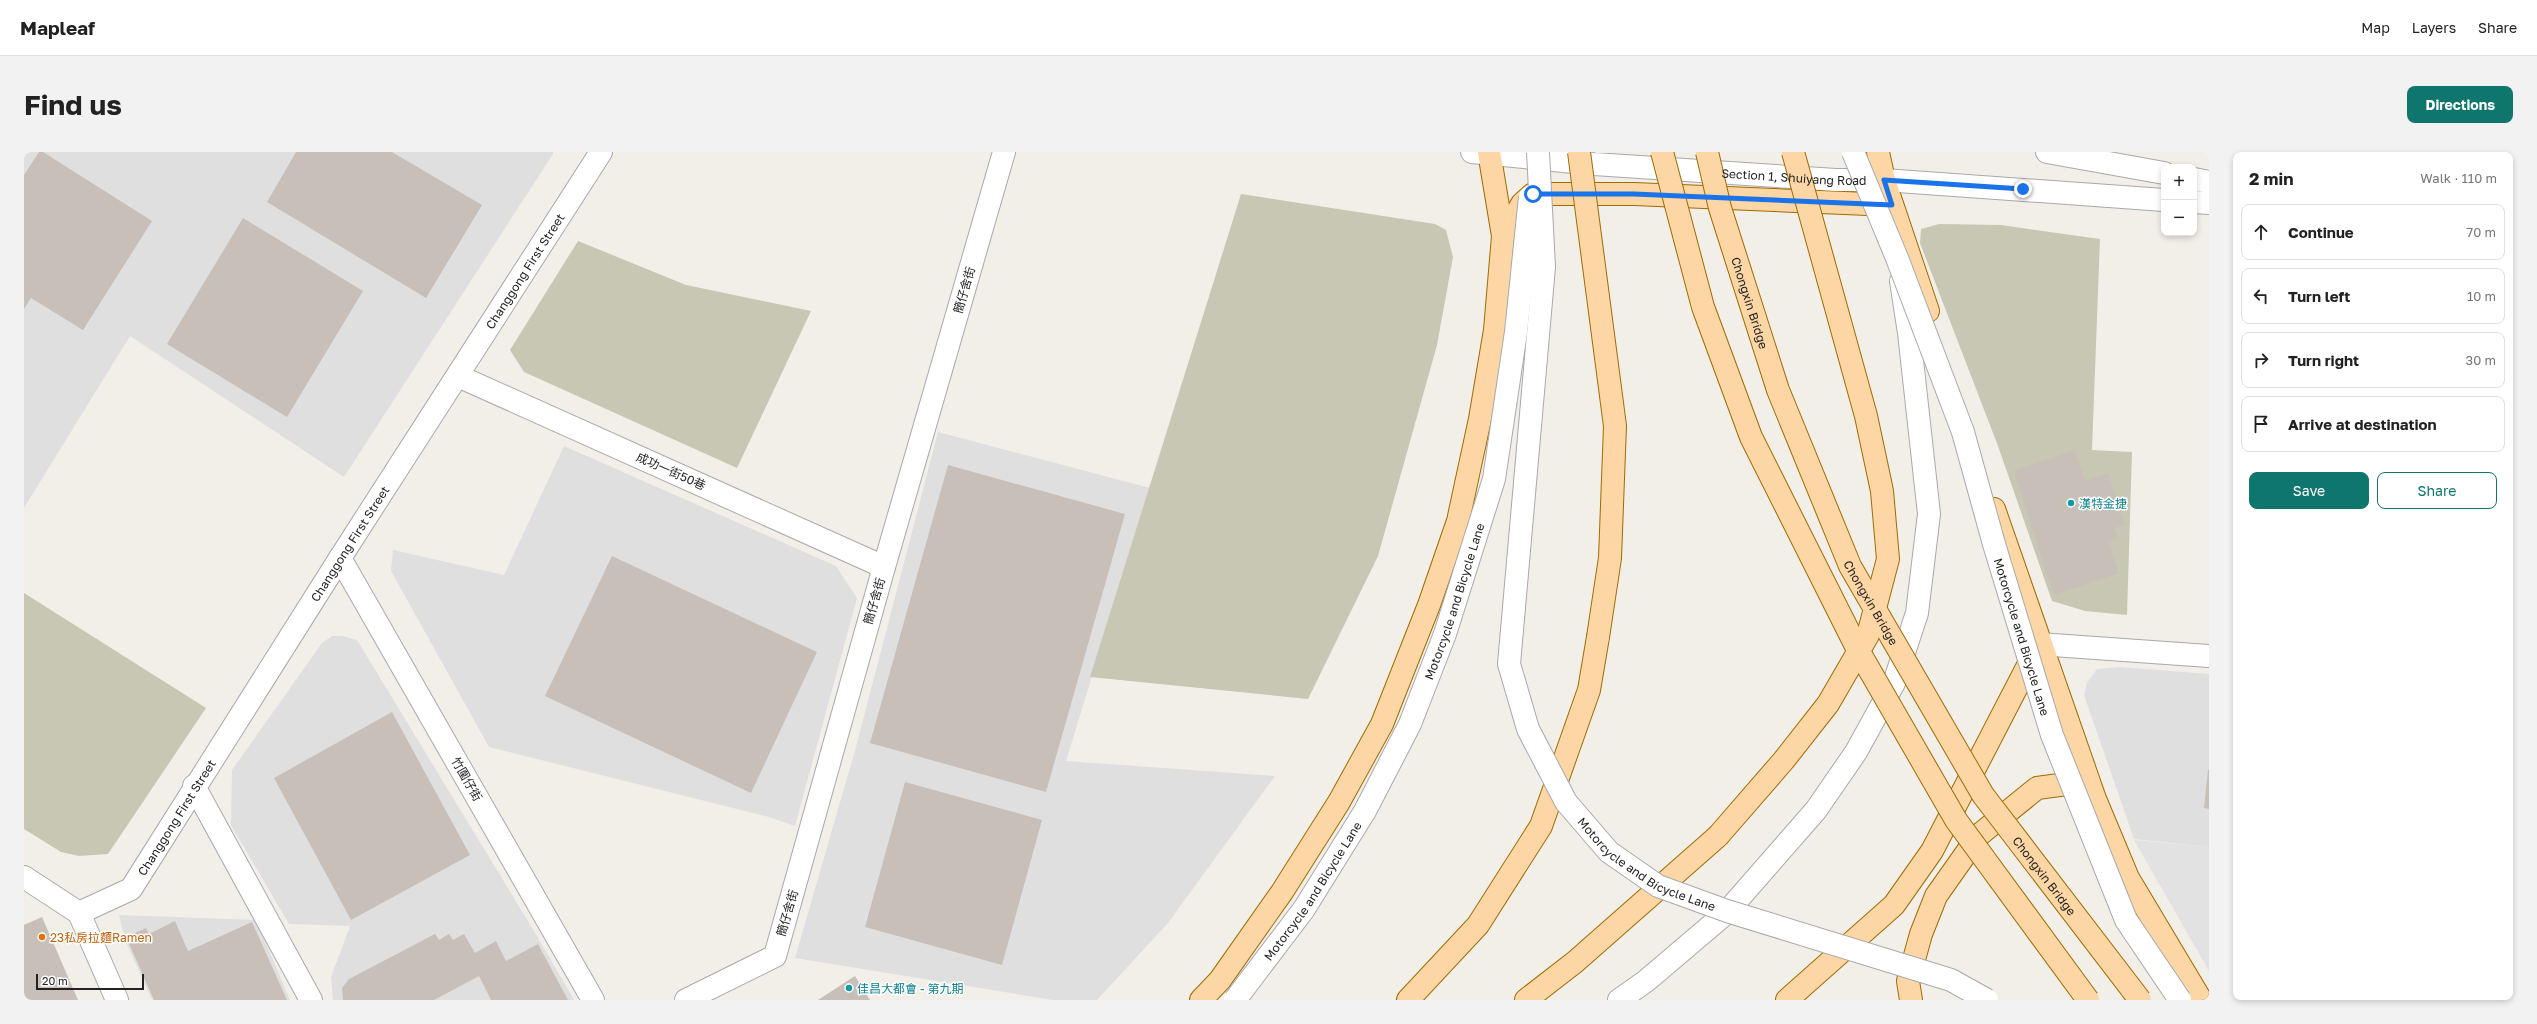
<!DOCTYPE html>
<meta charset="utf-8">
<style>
:root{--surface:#fff;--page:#f2f2f2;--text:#222;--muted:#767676;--line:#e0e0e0;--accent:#0f766e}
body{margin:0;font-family:"Golos Text","Noto Sans TC",sans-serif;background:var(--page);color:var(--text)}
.controls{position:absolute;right:12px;top:12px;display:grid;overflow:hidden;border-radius:8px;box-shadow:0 2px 6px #0003}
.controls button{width:36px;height:36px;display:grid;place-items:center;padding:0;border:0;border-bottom:1px solid var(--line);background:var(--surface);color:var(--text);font:20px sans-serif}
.scale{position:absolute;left:12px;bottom:10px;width:108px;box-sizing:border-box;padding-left:4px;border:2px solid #222;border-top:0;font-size:11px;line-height:14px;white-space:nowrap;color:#222;-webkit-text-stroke:3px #fff;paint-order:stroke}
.stop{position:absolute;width:12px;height:12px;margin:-9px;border:3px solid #1a73e8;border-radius:50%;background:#fff}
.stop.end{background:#1a73e8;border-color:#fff;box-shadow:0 1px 4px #0008}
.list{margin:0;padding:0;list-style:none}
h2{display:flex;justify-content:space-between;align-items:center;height:52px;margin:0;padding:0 16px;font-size:17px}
h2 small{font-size:13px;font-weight:400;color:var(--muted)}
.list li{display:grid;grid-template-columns:26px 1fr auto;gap:12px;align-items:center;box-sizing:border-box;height:56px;margin:0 8px 8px;padding:0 8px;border:1px solid var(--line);border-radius:8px}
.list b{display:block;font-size:15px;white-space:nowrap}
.list em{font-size:13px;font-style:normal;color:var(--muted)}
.actions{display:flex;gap:8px;padding:12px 16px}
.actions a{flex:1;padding:9px 0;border:1px solid var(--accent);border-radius:8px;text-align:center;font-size:14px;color:var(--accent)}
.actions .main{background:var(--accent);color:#fff}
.icon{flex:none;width:22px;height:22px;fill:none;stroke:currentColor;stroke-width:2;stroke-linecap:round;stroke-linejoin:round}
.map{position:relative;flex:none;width:2185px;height:848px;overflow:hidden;border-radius:8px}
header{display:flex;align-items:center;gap:24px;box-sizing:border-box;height:56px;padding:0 20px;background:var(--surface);border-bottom:1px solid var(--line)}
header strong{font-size:19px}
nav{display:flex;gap:22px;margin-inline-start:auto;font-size:14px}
.intro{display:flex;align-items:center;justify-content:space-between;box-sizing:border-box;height:96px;padding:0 24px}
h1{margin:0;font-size:28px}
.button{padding:10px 18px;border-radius:8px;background:var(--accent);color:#fff;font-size:14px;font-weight:700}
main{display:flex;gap:24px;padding:0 24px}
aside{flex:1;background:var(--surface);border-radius:8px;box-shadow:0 2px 6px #0003}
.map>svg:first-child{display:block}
.residential{fill:#e0dfdf}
.construction{fill:#c7c7b4}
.parking{fill:#e2e2e2}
.building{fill:#c7bfb8}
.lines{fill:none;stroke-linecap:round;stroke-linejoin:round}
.minor-casing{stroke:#a9a9a9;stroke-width:24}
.major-casing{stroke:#a06b00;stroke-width:24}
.minor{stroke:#fff;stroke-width:22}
.major{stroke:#fcd6a4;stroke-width:22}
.minor-bridge-casing{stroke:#a9a9a9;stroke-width:24;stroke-linecap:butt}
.major-bridge-casing{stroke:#a06b00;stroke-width:24;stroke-linecap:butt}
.minor-bridge{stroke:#fff;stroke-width:22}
.major-bridge{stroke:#fcd6a4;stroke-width:22}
.route{stroke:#1a73e8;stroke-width:5}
.culture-dot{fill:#0f9aa8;stroke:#fff;stroke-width:1.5}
.food-dot{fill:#e8710a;stroke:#fff;stroke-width:1.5}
.labels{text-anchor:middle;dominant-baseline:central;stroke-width:3;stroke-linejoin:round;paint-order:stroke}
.street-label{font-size:12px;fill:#222;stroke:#fff}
.culture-label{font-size:12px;fill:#0d838f;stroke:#fff;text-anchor:start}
.food-label{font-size:12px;fill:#c56008;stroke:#fff;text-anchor:start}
</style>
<header>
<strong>Mapleaf</strong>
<nav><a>Map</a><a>Layers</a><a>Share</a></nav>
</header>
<div class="intro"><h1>Find us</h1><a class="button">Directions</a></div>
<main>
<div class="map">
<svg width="2185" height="848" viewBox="0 0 2185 848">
<rect width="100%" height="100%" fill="#f2efe9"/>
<!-- residential -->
<g class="residential">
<path d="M0,0H529V2L320,325L106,184L0,356Z"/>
<path d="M914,280L1126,336L1042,609L1251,624L1144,771L1073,848H1029L771,806L832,595Z"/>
<path d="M540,294L812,414L833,446L771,674L745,665L465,595L367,419L369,398L480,423Z"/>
<path d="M308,484H318L333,488L513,784L550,848H309L307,825L326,774L265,772L207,673L208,618L298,491Z"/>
<path d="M2095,515L2185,522V695L2110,687L2060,543L2063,531L2073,517Z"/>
<path d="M95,763L232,768L266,848H128L101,788Z"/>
</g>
<!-- construction -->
<g class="construction">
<path d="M1217,42L1411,72L1422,78L1429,105L1413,193L1354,404L1284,547L1066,525Z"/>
<path d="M1915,72L1977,73L2076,87L2068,298L2108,300L2103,463L2061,459L2028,449L1974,294L1896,91L1897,77Z"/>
<path d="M554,89L662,133L787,159L713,316L500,220L486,198Z"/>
<path d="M0,441L182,556L84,702L55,704L37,700L0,677Z"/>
</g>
<!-- parking -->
<path class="parking" d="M2110,688L2185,695V819Z"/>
<!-- building -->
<g class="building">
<path d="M15,0H19L128,69L59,178L7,146L0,157V23Z"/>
<path d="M272,0H368L458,53L402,146L243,50Z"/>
<path d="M219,66L339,139L263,265L143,192Z"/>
<path d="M2051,298L2061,329L2084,321L2101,373L2090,376L2094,386L2084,389L2095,421L2030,443L1990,319Z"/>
<path d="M924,313L1101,362L1022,640L846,591Z"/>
<path d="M588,404L793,500L727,641L521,544Z"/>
<path d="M368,560L446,703L327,768L250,626Z"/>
<path d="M2184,618H2185V657L2180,656Z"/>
<path d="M881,630L1018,668L978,813L841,775Z"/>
<path d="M18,765L54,848H0V773Z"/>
<path d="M151,769L164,799L228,770L263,848H130L102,785L122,776L125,782Z"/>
<path d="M411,782L415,788L425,782L429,788L440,782L451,801L472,789L482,809L514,792L544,848H467L455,824L410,848H319L318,836L325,827Z"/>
<path d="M831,824L846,848H794Z"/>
</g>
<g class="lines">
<!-- minor casing -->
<g class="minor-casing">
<g id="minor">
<path id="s1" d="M1448,0L1570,12L1812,28H1860L2140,48"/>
<path d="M2023,0L2140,21"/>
<path d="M2170,27L2185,30"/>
<path d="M2170,50L2185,51"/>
<path d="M434,224L860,415"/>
<path d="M316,406L569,848"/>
<path d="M2015,492L2185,504"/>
<path d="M170,634L287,848"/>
<path d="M0,725L55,761L93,848"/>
<path id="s2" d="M55,761L107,737L316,406L577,0"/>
<path d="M662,848L751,804L860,415L980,0"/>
<path d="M1595,848L1622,829L1702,761L1792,658L1832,600L1870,531L1893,461L1905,362L1885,181L1877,129"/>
</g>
</g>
<!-- major casing -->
<g class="major-casing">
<g id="major">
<path d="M1854,0L1860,28L1904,159"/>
<path d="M1479,84L1498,52L1509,42H1610L1868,53"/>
<path d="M1970,357L2071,647L2104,726L2177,848"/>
<path d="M1177,848L1196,828L1258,740L1315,650L1358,572L1405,453L1434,369L1456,267L1471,178L1479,84L1465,0"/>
<path d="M1384,848L1454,773L1517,674L1565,538L1574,485"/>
<path d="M1502,848L1551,810L1694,684"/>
<path d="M1763,848L1870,753L1908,699L2012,498"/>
<path d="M1887,848L1884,829L1897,782L1912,744L1955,683L2013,636L2043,632L2063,643"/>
</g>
</g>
<!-- minor -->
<use href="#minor" class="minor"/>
<!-- major -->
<use href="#major" class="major"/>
<!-- minor-bridge casing -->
<g class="minor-bridge-casing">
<g id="minor-bridge">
<path id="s3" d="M1514,0L1520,115L1485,512L1504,577L1542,650L1585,700L1634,734L1703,759L1927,828L1963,848"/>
<path id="s4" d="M1829,0L1873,106L1939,280L1970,392L2028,583L2102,768L2156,848"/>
<path id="s5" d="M1211,848L1280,757L1341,659L1386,572L1421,482L1470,327L1492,180L1506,45"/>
</g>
</g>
<!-- major-bridge casing -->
<g class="major-bridge-casing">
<g id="major-bridge">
<path d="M1555,0L1591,274L1586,406L1574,485"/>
<path d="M1638,0L1679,155L1727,285L1834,498L1932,668L2064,848"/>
<path id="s6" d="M1683,0L1696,56L1754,238L1826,414L1959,643L2116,848"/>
<path d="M1694,684L1760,608L1804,552L1844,483L1864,407L1858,339L1842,264L1769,0"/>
</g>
</g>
<!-- minor-bridge -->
<use href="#minor-bridge" class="minor-bridge"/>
<!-- major-bridge -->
<use href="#major-bridge" class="major-bridge"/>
</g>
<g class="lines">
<!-- route -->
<path class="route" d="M1509,42H1610L1868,53L1860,28L1999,37"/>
</g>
<!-- markers -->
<g class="culture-dot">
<circle cx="2047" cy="351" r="4"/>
<circle cx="825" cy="836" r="4"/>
</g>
<circle class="food-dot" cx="18" cy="785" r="4"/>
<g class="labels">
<!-- street labels -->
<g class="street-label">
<text stroke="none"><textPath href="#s1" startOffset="323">Section 1, Shuiyang Road</textPath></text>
<text stroke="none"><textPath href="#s2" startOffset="790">Changgong First Street</textPath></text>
<text transform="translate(940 138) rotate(-74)">簡仔舍街</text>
<text stroke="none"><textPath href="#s6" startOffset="157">Chongxin Bridge</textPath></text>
<text transform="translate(647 319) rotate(24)">成功一街50巷</text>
<text stroke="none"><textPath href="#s2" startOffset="466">Changgong First Street</textPath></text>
<text transform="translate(850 449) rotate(-74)">簡仔舍街</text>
<text stroke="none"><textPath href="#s5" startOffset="458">Motorcycle and Bicycle Lane</textPath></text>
<text stroke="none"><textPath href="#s6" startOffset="481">Chongxin Bridge</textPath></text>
<text stroke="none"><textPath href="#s4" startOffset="514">Motorcycle and Bicycle Lane</textPath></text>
<text transform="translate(443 627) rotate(60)">竹圍仔街</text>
<text stroke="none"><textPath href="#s2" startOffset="142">Changgong First Street</textPath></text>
<text stroke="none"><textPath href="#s3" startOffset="768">Motorcycle and Bicycle Lane</textPath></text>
<text stroke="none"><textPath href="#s6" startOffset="805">Chongxin Bridge</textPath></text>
<text stroke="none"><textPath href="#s5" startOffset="134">Motorcycle and Bicycle Lane</textPath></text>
<text transform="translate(763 761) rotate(-74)">簡仔舍街</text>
</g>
<!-- culture labels -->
<g class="culture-label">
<text x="2055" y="351">漢特金捷</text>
<text x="833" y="836">佳昌大都會 - 第九期</text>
</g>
<!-- food labels -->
<g class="food-label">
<text x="26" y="785">23私房拉麵Ramen</text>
</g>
</g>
</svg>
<div class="controls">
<button>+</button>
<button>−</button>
</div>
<div class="scale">20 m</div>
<div class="stop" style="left:1509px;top:42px"></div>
<div class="stop end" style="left:1999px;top:37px"></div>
</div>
<aside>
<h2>2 min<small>Walk · 110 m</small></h2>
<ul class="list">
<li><svg class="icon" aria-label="ahead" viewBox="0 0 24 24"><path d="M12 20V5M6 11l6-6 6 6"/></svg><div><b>Continue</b></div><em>70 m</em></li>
<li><svg class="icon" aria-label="left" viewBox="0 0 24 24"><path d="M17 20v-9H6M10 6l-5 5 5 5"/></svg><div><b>Turn left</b></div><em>10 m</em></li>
<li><svg class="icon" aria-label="right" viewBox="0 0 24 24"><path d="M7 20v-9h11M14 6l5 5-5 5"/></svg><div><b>Turn right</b></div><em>30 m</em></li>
<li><svg class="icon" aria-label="arrive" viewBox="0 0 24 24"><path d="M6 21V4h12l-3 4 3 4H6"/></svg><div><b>Arrive at destination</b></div></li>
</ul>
<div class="actions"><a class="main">Save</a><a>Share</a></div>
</aside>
</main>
